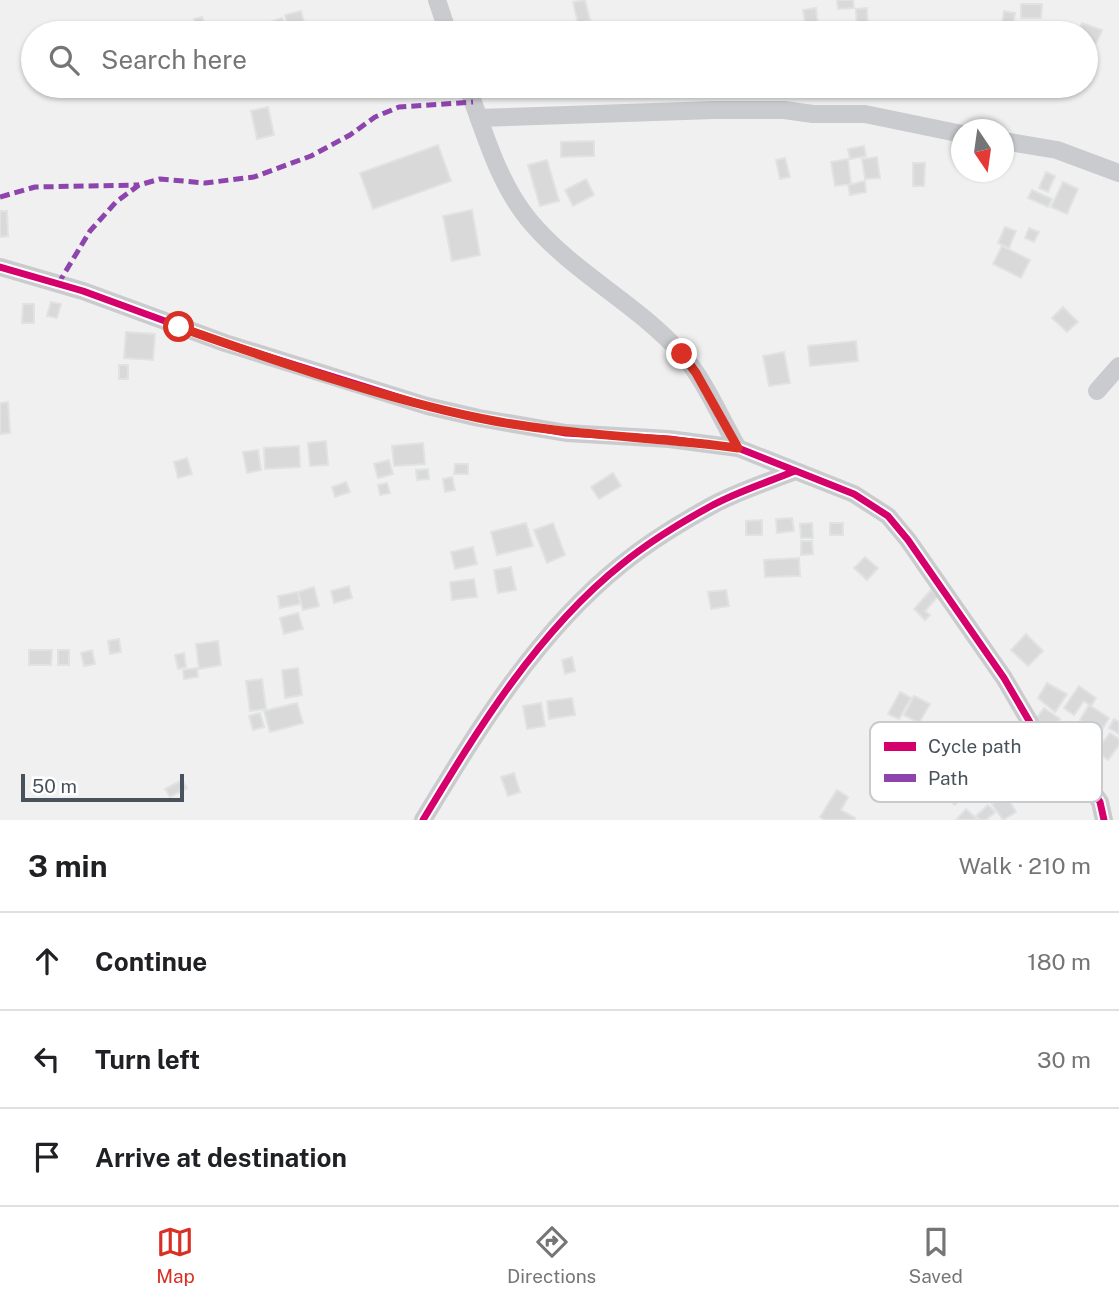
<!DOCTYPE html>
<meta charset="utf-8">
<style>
:root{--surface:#fff;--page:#f6f6f6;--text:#202124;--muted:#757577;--line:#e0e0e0;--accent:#d93025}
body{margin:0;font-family:"Public Sans",sans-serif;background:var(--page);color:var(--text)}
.compass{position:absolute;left:951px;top:119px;width:63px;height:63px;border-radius:50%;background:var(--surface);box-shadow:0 2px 5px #0004;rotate:167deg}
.scale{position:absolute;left:21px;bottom:18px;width:163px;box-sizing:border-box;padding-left:7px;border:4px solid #47525c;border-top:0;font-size:19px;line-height:24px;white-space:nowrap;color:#47525c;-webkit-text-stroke:5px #fff;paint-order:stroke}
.stop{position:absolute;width:21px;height:21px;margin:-16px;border:5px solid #d93025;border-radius:50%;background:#fff}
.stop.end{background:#d93025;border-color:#fff;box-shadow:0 2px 7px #0008}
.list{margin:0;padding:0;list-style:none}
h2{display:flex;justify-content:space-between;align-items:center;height:91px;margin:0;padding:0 28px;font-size:30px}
h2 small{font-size:23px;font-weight:400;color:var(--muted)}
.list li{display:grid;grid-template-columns:46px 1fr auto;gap:21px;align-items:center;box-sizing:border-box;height:98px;padding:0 28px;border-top:2px solid var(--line)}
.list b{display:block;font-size:26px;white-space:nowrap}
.list em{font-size:23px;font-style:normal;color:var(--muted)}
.icon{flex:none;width:38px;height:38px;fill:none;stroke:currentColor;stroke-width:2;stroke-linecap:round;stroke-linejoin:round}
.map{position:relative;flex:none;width:1119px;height:820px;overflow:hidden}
.search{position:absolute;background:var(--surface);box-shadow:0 2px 5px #0004;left:21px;right:21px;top:21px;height:77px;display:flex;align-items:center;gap:18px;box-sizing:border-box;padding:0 24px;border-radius:38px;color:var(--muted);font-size:26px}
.sheet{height:385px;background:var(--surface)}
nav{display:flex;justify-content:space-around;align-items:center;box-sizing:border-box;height:98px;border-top:2px solid var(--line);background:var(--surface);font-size:19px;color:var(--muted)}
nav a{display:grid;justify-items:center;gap:4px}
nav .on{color:var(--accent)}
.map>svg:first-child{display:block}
.building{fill:#d9d9da;stroke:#e1e2e3;stroke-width:2}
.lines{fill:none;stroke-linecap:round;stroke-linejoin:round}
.street{stroke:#c9cbce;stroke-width:18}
.quiet{stroke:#8e44ad;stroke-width:5;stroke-dasharray:10 5;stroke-linecap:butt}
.cycleway-casing{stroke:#fff;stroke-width:11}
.cycleway{stroke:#d6006c;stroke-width:7}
.route{stroke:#d93025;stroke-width:9}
.key{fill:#fff;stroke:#c8cbce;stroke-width:2}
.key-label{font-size:19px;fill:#47525c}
</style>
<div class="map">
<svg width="1119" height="820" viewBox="0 0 1119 820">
<rect width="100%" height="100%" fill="#f0f0f0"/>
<!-- building -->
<g class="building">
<path d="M585,0L590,20L578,23L573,2Z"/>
<path d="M837,0H853L854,8L838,9Z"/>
<path d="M1021,4H1042L1041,18H1021Z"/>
<path d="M816,8L818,27L806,29L803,10Z"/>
<path d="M867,8L868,31L857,32L856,9Z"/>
<path d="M301,11L307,33H290L285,15Z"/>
<path d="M1004,11L1015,13L1012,30L1001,29Z"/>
<path d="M202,17L205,26L196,28L194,19Z"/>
<path d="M282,18L287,33H274L270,22Z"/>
<path d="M852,23L855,33H818L817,31Z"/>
<path d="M1082,23L1102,30L1096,44L1086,40V33H1078Z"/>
<path d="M268,107L274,135L257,139L251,111Z"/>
<path d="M594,141V156L561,157V142Z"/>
<path d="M438,145L451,181L373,209L360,173Z"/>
<path d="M864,146L866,156L850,159L848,149Z"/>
<path d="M877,157L880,178L865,179L862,159Z"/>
<path d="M785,158L790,177L780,179L776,160Z"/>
<path d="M848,159L851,184L835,186L831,162Z"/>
<path d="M547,160L559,201L540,206L528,165Z"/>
<path d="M913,163H925L924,186H913Z"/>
<path d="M1046,172L1055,176L1048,192L1039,188Z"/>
<path d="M586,179L594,195L573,206L565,190Z"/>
<path d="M865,181L866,192L850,195L848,185Z"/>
<path d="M1063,182L1078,189L1067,214L1051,207Z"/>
<path d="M1032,190L1052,199L1048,207L1028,198Z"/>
<path d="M472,210L480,255L452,261L443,216Z"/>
<path d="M0,211H7L8,236L0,237Z"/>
<path d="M1005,227L1016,231L1009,248L998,243Z"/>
<path d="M1029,228L1039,232L1034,242L1025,238Z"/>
<path d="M1002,246L1030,260L1021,278L993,264Z"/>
<path d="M51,302L61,304L57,318L47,316Z"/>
<path d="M23,304H34V323H22Z"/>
<path d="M1063,307L1078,322L1067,332L1052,318Z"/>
<path d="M126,332L155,334L153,360L124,358Z"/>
<path d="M856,341L858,361L810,366L808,346Z"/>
<path d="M784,352L790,383L769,386L763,356Z"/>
<rect x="119" y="365" width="9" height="14"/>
<path d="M8,402L10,433L0,434V403Z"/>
<path d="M326,441L328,465L310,466L308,443Z"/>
<path d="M423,443L425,464L394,466L392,446Z"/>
<path d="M299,446L300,467L265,469L264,448Z"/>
<path d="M258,450L261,470L247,473L243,452Z"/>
<path d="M187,458L192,474L178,478L174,462Z"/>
<path d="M389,460L393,474L378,478L374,464Z"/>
<path d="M455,464H468V474H454Z"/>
<path d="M428,469L429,479L417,480L416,470Z"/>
<path d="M613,473L621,486L599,499L591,487Z"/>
<path d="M452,477L455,490L445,492L443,479Z"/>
<path d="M346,482L350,492L335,497L332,487Z"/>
<path d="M387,483L390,493L380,495L378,485Z"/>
<path d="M792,518L794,531L777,533L776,519Z"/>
<path d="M762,520V535H746V521Z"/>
<path d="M526,523L533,546L497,555L491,532Z"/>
<path d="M553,523L565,555L547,563L534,530Z"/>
<path d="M812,523L813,538H801L800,524Z"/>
<rect x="830" y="523" width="13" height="12"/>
<path d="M801,541H812L813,554L801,555Z"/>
<path d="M473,547L477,564L455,569L451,552Z"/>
<path d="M865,557L878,568L867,580L854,568Z"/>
<path d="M799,558L800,576L765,577L764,560Z"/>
<path d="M511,567L516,590L498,593L494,570Z"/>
<path d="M474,579L477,597L452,600L450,582Z"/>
<path d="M349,586L352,598L334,603L331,591Z"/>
<path d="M314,587L319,606L303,610L298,592Z"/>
<path d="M726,590L729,606L711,609L708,592Z"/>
<path d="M931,590L938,596L925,611L930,615L925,620L914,609Z"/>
<path d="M298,592L300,604L280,608L278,596Z"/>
<path d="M298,613L303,629L284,634L280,618Z"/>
<path d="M1026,634L1043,651L1028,666L1011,650Z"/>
<path d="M119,639L121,652L110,654L108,641Z"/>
<path d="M218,641L221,665L199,669L196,644Z"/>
<path d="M29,650H52L51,665H29Z"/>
<rect x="58" y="650" width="11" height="15"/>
<path d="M92,650L95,664L84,666L81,653Z"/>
<path d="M184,653L186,667L178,669L175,655Z"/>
<path d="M572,657L575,671L565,674L562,660Z"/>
<path d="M197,668L198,677L184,679L183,670Z"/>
<path d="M298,668L302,695L285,698L282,670Z"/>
<path d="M262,679L266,709L250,711L246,681Z"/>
<path d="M1047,683L1067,694L1055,712L1038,698Z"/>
<path d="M1079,686L1096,698L1091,706L1084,701L1074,715L1064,708Z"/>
<path d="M900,692L911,698L899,719L888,714Z"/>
<path d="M914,696L930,704L919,723L904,715Z"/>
<path d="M572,698L575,715L549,719L547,701Z"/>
<path d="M297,703L303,723L270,732L264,711Z"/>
<path d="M541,703L545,726L527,729L523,706Z"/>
<path d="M1089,705L1109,718L1100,733L1080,720Z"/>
<path d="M1044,708L1060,719L1052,730L1036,719Z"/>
<path d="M260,713L264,727L253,730L249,716Z"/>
<path d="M1114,719L1119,722V734L1109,728Z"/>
<path d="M1110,733L1119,739V745L1108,760L1096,751Z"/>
<path d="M514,773L520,792L508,796L501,777Z"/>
<path d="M954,777L970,788L955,805L939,793Z"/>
<path d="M182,780L187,788L170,797L165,789Z"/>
<path d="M837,790L848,797L841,810L855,818L854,820H825L820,817Z"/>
<path d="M1006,795L1016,812L1003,820L992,804Z"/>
<path d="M988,805L995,812L986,820H980L976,816Z"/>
<path d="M966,809L978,820H956Z"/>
</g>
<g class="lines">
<!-- street -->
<g class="street">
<path d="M437,0L448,33"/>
<path d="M467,86C485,132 497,181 529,220C572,272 636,303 681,353C705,380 720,417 738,448"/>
<path d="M479,118L714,110H784L813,114H865L962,134"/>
<path d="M1004,141L1057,150L1119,173"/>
<path d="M0,267L83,291L225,343L427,406L479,418L566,433L669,439L738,448L854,494L888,516L908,540L1004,678L1038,736L1087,783L1100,802L1104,820"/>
<path d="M1097,391L1119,366"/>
<path d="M423,820C478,729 537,632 622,564C649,542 680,523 711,506C736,492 768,482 795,471"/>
</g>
<!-- quiet -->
<g class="quiet">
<path d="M0,197L35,187L139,185"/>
<path d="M58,284L90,231L116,202L139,185L160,179L205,183L254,177L311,156L350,135L375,117L399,107L473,102"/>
</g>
<!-- cycleway casing -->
<g class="cycleway-casing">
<g id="cycleway">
<path d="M0,267L83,291L225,343L427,406L479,418L566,433L669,439L738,448L854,494L888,516L908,540L1004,678L1038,736L1087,783L1100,802L1104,820"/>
<path d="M423,820C478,729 537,632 622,564C649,542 680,523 711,506C736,492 768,482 795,471"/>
</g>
</g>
<!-- cycleway -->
<use href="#cycleway" class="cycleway"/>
</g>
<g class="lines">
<!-- route -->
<path class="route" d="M179,327C277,361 378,397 479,418C565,436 652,436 738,448L696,373L682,354"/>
</g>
<!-- legend -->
<rect x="870" y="722" width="232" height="80" rx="10" class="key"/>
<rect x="884" y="742" width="32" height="9" fill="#d6006c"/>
<rect x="884" y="774" width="32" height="8" fill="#8e44ad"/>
<g class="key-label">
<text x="928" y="753">Cycle path</text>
<text x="928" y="785">Path</text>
</g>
</svg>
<svg class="compass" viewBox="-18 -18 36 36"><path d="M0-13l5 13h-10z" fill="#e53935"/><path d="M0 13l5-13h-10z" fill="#757577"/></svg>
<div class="scale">50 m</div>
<div class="stop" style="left:179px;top:327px"></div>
<div class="stop end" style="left:682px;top:354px"></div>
<div class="search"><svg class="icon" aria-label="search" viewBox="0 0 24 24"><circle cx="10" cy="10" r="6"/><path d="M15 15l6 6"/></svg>Search here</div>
</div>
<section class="sheet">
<h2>3 min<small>Walk · 210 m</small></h2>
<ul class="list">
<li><svg class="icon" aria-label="ahead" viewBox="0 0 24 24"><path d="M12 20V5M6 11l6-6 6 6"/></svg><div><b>Continue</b></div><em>180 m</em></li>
<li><svg class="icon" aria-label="left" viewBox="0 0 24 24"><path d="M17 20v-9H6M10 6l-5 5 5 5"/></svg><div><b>Turn left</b></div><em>30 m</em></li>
<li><svg class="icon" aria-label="arrive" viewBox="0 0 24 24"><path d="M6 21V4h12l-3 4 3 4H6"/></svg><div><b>Arrive at destination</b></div></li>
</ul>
</section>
<nav>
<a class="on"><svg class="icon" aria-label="map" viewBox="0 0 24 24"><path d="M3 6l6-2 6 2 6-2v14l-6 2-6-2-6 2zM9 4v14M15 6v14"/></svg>Map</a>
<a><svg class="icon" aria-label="directions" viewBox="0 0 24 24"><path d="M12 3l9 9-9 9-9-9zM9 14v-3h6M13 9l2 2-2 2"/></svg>Directions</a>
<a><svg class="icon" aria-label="saved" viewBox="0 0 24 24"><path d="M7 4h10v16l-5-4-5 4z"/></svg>Saved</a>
</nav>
